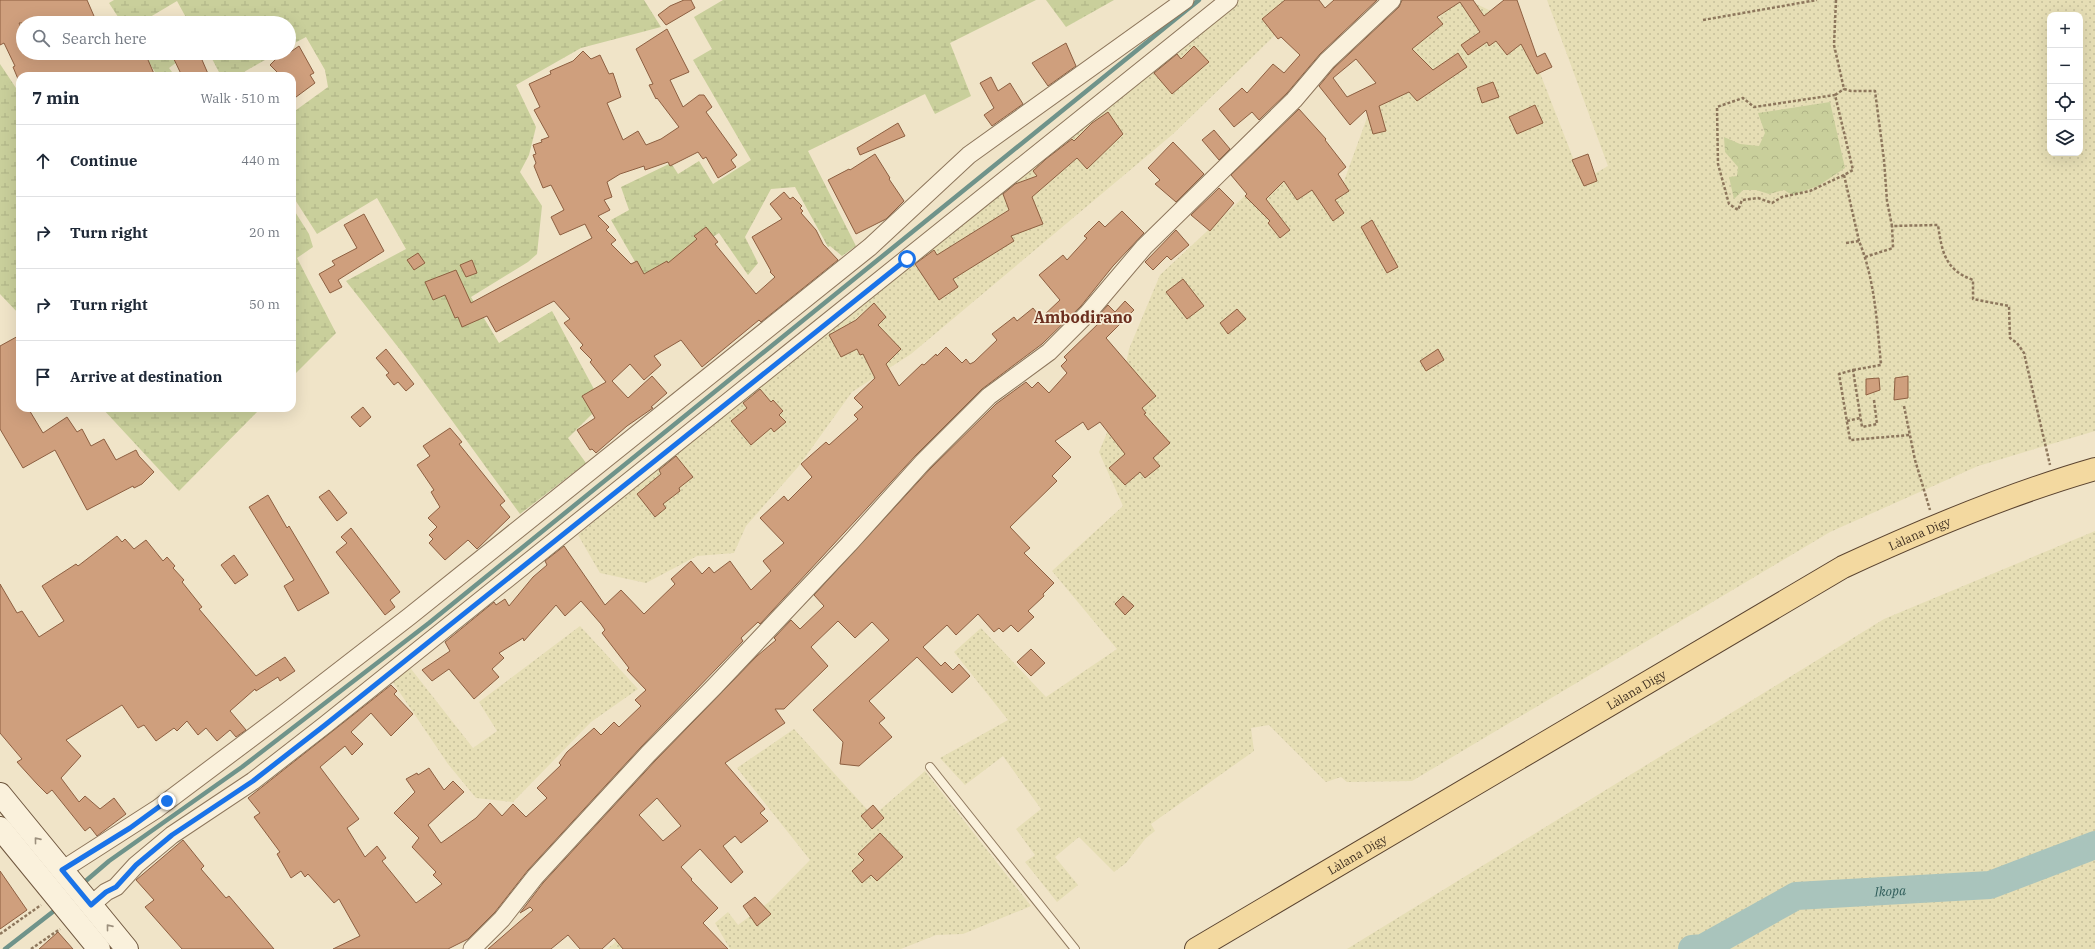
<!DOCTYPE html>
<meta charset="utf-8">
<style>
:root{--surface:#fff;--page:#f6f6f7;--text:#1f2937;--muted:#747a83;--line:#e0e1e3}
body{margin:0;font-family:"IBM Plex Serif",serif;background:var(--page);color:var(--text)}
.controls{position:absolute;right:12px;top:12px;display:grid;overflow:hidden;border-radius:8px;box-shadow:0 4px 16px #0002}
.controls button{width:36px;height:36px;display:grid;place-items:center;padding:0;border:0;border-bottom:1px solid var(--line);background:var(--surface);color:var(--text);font:20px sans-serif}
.stop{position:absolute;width:12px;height:12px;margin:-9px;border:3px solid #1a73e8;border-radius:50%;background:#fff}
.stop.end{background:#1a73e8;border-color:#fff;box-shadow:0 1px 4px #0008}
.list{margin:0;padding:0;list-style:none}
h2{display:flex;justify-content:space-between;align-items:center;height:52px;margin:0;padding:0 16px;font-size:17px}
h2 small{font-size:13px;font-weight:400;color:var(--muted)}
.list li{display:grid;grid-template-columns:26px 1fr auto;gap:12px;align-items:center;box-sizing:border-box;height:72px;padding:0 16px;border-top:1px solid var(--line)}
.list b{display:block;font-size:15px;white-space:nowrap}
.list em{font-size:13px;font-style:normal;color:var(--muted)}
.icon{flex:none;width:22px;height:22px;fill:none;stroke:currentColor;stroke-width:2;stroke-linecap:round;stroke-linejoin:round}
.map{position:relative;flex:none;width:2095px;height:949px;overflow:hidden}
.search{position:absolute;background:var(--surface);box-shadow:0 4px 16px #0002;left:16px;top:16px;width:280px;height:44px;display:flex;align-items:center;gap:10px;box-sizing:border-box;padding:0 14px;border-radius:22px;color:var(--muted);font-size:15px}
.panel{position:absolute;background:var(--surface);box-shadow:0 4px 16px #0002;left:16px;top:72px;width:280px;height:340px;border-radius:12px}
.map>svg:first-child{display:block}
.farmland{fill:url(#farmland-dots);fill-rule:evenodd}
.forest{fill:url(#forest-crowns)}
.wetland{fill:url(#wetland-marsh)}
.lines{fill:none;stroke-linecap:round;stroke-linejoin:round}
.stream{stroke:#6f938a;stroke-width:4.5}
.river{stroke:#a9c4bc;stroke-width:28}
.building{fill:#cf9f7d;stroke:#8d5f41;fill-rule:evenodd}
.service-casing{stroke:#8d765c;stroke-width:10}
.minor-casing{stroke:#8d765c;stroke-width:19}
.secondary-casing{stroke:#6f573f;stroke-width:24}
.primary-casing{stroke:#5b4430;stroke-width:24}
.path{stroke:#8d765c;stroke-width:2.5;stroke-dasharray:3 2;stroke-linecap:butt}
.service{stroke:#faf1dc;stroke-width:8}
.minor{stroke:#faf1dc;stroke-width:17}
.secondary{stroke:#faf1dc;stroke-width:22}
.primary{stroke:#f3d9a0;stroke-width:22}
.oneway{stroke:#9c907e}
.route{stroke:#1a73e8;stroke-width:5}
.labels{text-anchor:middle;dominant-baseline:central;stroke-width:3.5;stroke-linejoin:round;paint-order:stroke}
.street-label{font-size:12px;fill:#3d2e20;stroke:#f7eed8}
.water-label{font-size:13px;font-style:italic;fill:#2f5d5a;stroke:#f7eed8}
.district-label{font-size:16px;font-weight:bold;fill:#6b2e1e;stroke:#f7eed8}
</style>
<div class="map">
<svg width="2095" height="949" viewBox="0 0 2095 949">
<defs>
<pattern id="farmland-dots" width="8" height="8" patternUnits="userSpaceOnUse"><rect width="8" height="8" fill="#e6deb5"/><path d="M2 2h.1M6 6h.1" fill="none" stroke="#c6bf9b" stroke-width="1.8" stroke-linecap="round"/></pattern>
<pattern id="forest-crowns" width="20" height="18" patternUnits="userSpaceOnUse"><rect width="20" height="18" fill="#c9cf9b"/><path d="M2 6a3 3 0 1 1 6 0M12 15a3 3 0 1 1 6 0" fill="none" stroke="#aeb285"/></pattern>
<pattern id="wetland-marsh" width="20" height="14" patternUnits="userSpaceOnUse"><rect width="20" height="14" fill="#c9cf9b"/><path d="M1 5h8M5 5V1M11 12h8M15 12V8" fill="none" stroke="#aeb285"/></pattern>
</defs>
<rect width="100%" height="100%" fill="#f0e4c8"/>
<!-- farmland -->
<g class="farmland">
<path d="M1223,0H1296L1302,9L1173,134L911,354L852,392L798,467L746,526L734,553L697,556L646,583L600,573L578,535Z"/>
<path d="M1454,0H1468L1491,11L1533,55L1582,181L1608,166L1547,0H2095V431L1978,466L1830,532L1412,781L1347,782L1341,777L1326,782L1269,725L1251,728L1254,751L1151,824L1155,831L1146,838L1126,863L1114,872L1079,837L1055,857L1078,885L1057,902L1025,862L1035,855L1016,829L1041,809L1003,756L965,785L940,758L1008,720L954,652L981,628L1046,697L1117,649L1052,571L1123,506L1099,452L1117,409L1129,349L1160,275L1264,178L1343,184L1376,93ZM2050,15H2080V153H2050Z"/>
<path d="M2095,531V949H1347L1884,619Z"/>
<path d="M580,626L638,689L591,722L513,802L476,798L448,764L392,681L408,665L473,748L497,731L479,702Z"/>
<path d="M794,729L873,816L925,771L1031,906L963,934L936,935L901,949H730L715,923L728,912L738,925L769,902L810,860L737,768Z"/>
<path d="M617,941L625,949H607Z"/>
</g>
<!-- forest -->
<path class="forest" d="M1830,102L1845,168L1818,186L1792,195L1784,190L1769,194L1756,190H1743L1734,199L1729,177L1737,176L1738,167L1725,152L1724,137L1740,144L1759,146L1765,133L1758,113Z"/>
<!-- wetland -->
<g class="wetland">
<path d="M114,0H644L661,27L581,48L516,85L536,127L529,155L520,172L542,206L537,254L528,262L471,297L499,343L552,311L602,404L568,438L586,463L520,514L405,356L346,281L406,249L377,198L317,234L292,195V113L328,87L325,70L306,37L289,46V23H189L177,1L140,23H122L109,3Z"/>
<path d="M723,0H1036L950,43L971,96L935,114L925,94L808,151L856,246L842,256L830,246L828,247L795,187L771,189L745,237L758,263L748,275L719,233L645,279L611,220L629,210L621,187L671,163L678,174L699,161L713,184L751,160L693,60L712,49L694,17Z"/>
<path d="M1046,0H1114L1066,27Z"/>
<path d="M163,53H189L169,68L175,76H148L155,72L148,61Z"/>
<path d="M209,53H277L237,76H221Z"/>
<path d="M0,64L20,94V311L18,313L0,294Z"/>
<path d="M292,207L309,234L313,247L297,258L336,333L292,377Z"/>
<path d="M102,408H261L179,491Z"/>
</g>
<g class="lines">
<!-- stream -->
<g class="stream">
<path d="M81,885L109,861L242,767L429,623L1199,0"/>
<path d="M5,949L59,907"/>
</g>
<!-- river -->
<path class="river" id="s1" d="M1692,949L1703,948L1796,896L1990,885L2095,845"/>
</g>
<!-- building -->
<g class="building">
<path d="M0,0H87L97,23H19L23,31V53H145L155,76H20L18,79L13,67L15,66L4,43L0,45Z"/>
<path d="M684,0H691L695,8L666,25L658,15L670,6Z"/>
<path d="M1285,0H1319L1325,8L1334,0H1377L1320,54L1287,93L1259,120L1252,112L1234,127L1219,109L1242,88L1247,93L1273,64L1284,73L1300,55L1281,37L1278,39L1262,19Z"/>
<path d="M1402,0H1473L1484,16L1504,0H1517L1537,57L1545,53L1552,67L1537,74L1521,44L1507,55L1496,41L1489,46L1487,42L1468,55L1461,45L1480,32L1460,2L1437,17L1443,24L1412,49L1433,70L1458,53L1467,67L1417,101L1409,92L1379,106L1386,131L1373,134L1366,110L1350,125L1319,86L1334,68L1399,7ZM1356,59L1376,83L1347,97L1333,78Z"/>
<path d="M667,29L689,72L670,80L683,107L699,95H704L712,107L706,112L737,155L731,160L736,167L718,178L706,157L703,159L698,152L670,166L668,162L645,170L644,166L620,174L607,182L612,197L604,200L610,210L598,216L609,227L606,230L616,240L611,244L631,264L637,261L644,274L667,261L668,263L697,239L694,236L706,227L718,242L715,244L756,294L775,277L770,272L771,271L752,237L782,219L770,204L784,192L790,199L793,197L802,206L800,208L803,211L801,213L816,230L823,244L838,260L761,322L759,320L702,367L681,340L654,356L661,365L644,380L630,364L612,381L628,398L652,376L667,393L651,407L653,408L627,426L596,453L592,449L590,450L577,430L595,418L582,396L606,382L590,362L592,360L580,348L583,345L564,323L570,319L554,301L496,332L487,316L462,327L458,317L455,318L445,295L433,300L425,282L456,270L471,303L592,238L585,224L560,235L551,217L564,210L551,185L543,188L534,166L536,163L533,155L536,154L533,145L542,142L541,140L549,137L534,110L540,107L529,84L551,74L550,71L573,61L583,51L591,59L600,55L609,74L613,73L621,97L607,103L623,140L638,131L646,145L661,139L679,127L657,98L656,99L649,85L653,84L636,49Z"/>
<path d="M1066,43L1076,66L1048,86L1032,63Z"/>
<path d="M299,46L314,73L310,75L315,83L292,100V76H281L270,65L282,53H289Z"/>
<path d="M1194,46L1209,62L1172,94L1154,73L1177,54L1181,59Z"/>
<path d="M171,53H199L209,76H182Z"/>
<path d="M991,77L998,91L1010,83L1023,104L992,126L984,115L994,108L980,83Z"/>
<path d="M1493,82L1499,97L1482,103L1477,88Z"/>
<path d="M1535,105L1543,123L1517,134L1509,117Z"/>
<path d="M1299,109L1326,139L1325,140L1346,167L1338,174L1349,191L1335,200L1344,213L1333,221L1312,190L1297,200L1284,181L1266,199L1290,230L1280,238L1268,223L1270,221L1245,196L1247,194L1231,175Z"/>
<path d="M1108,112L1123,134L1087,169L1077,158L1032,197L1043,224L1011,236L1014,241L953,279L958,287L939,300L915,264L934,250L937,255L1009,210L1003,194L1015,184L1037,176L1033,171L1046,159L1072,139L1074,141L1092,123Z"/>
<path d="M898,123L905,136L860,155L857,148Z"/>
<path d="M1214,130L1230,149L1219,160L1202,140Z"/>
<path d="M1173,142L1204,174L1176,202L1155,184L1160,180L1148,168Z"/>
<path d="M875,154L890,178L889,179L904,201L886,219L856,234L828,180L849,169L850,170Z"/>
<path d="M1588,154L1597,181L1584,186L1572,160Z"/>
<path d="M1219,188L1234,203L1210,231L1191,215Z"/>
<path d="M1122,211L1144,233L1113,266L1081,306L1042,344L982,389L916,455L760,624L758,622L741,638L743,641L641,747L528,870L495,912L468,939L448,949H333L360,936L339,899L334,903L308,874L305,877L301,871L291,878L277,854L280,852L254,817L260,813L248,798L391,685L397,691L394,694L413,714L391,736L371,713L351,732L363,744L352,755L345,746L320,767L359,819L347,828L365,857L377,846L386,858L382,861L416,903L442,884L433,875L436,872L412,847L419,838L394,813L415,792L406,779L417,773L418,775L429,768L444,790L453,781L464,792L428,825L441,843L476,818L490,803L502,816L513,804L526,817L547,798L537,788L561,765L559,763L567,752L594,728L601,735L614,722L619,727L641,706L635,700L646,690L627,670L629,668L602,633L605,630L601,624L581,601L565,616L556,605L524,641L523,638L499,653L504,658L492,669L499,677L474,699L449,669L432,681L422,670L450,651L445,642L494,602L496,605L505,599L509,606L533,577L547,565L545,561L564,546L605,605L621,590L644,614L675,584L671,579L691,561L702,574L709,567L714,573L730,561L751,590L771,571L763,561L784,543L760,518L784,496L788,501L812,477L801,464L826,442L829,445L858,419L854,415L863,407L854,398L875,378L863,354L860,355L857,349L841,357L829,335L856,320L874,303L886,317L878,325L901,349L886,364L899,386L922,364L924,365L936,354L937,356L946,347L962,363L966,359L970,364L974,362L997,340L992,334L1014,317L1017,321L1033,308L1041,318L1060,300L1039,275L1063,255L1067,260L1087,238L1084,236L1099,221L1105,227Z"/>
<path d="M364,214L384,251L338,280L342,287L330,293L319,274L335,265L332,261L357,248L344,225Z"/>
<path d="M1372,220L1398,267L1387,273L1361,227Z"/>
<path d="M1176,230L1189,245L1171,260L1167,256L1153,270L1145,262Z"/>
<path d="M418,253L425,263L414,270L407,260Z"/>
<path d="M472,260L477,273L466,277L460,265Z"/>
<path d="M1183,279L1204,306L1187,319L1166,292Z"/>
<path d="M1125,301L1134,310L1106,338L1156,396L1142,408L1146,413L1144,414L1170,443L1153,458L1160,466L1145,478L1140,472L1125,485L1109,468L1125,454L1100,422L1088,430L1083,422L1055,441L1071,457L1052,476L1057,481L1010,527L1030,548L1024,553L1054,583L1043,594L1044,596L1028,611L1034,617L1018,632L1011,625L1003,632L999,628L994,632L978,614L956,635L947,625L923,647L941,666L945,662L953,670L959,664L970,676L952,693L917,657L869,701L885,718L879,723L892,737L859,766L840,764L843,742L813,710L889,640L872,622L855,638L838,621L811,647L828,666L784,709H775L785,723L725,763L765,809L760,813L768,821L741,843L735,836L723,846L743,872L731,883L700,849L681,867L692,879L691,880L718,908L703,923L728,949H623L614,938L602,949H580L568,935L551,949H488L533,910L530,907L520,913L543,883L655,761L757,656L776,640L774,638L791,620L800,629L824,606L814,595L930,469L996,404L1026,382L1032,388L1038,382L1049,393L1067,373L1061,366L1067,360L1064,357L1102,320L1098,316L1108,305L1115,312ZM657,798L681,826L663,841L639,815Z"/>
<path d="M1237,309L1246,319L1228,334L1220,323Z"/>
<path d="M20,335V408H28L43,433L67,417L77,432L82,429L91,446L104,439L116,460L136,450L139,456L154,472L142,484L134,488L133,486L87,510L55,450L23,468L0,429V346Z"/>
<path d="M386,349L414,384L406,391L398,382L394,385L386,375L389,373L376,358Z"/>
<path d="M1438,349L1444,360L1426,371L1420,361Z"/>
<path d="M1908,376V398L1894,400L1895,378Z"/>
<path d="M1879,378L1880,390L1866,395V379Z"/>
<path d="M760,389L771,402L773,400L783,411L779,415L786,422L774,432L771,428L751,445L731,421L747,408L743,403Z"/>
<path d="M363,407L371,417L360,427L351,417Z"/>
<path d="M450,428L462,442L459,444L505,501L500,505L510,517L477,549L468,540L445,560L429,543L433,539L429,535L437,527L428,518L440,507L431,492L434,490L417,465L430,456L423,446Z"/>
<path d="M676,456L693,477L679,488L680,491L663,504L666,508L655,517L637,494L661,474L659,470Z"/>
<path d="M329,490L347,513L337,521L319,497Z"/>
<path d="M268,495L287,528L289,526L329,593L298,611L284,586L294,580L249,507Z"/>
<path d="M351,528L400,592L390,600L395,607L385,615L336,552L347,543L341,537Z"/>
<path d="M117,536L122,542L125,539L134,549L146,540L163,561L167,557L175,566L173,568L184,580L182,582L202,607L199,609L256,676L285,657L295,671L280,681L278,677L256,691L255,689L230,711L246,730L236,737L230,730L217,741L206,728L198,735L187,721L177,731L174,728L156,741L144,725L138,728L122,705L66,740L81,756L61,778L79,802L85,796L100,809L114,798L126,814L97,836L90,827L85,831L52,790L47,794L37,784L17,762L22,759L0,733V584L17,613L22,611L39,637L64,621L42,586L76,564L78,566Z"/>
<path d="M234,555L248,575L235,584L221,565Z"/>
<path d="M1123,596L1134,606L1125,615L1115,604Z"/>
<path d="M1031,649L1045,663L1031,676L1017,662Z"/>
<path d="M873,805L884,818L872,829L861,816Z"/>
<path d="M880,833L903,857L877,881L871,875L862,883L852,871L864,860L858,854Z"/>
<path d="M183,840L204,866L201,869L226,898L229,896L274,949H182L145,907L154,900L136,880Z"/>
<path d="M0,871L27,910L0,929Z"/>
<path d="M755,897L771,914L757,926L743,906Z"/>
<path d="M58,932L73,949H39Z"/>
</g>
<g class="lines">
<!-- service casing -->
<g class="service-casing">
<path id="service" d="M930,767L1075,949"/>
</g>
<!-- minor casing -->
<g class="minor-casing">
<g id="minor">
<path d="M62,870L157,809L286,712L410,616L870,247L969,155L1185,0"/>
<path d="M91,905L106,892L116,887L136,865L172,835L253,781L325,725L1229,0"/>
<path d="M472,949L502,919L535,877L648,754L715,686L849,544L923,462L989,396L1049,352L1088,313L1144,247L1294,100L1327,61L1392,0"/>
</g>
</g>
<!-- secondary casing -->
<g class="secondary-casing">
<g id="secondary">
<path d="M0,794L127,949"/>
<path d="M0,828L99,949"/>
</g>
</g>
<!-- primary casing -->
<g class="primary-casing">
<g id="primary">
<path id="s2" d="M1196,949L1843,567C1925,529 2008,494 2095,469"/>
</g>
</g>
<!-- path -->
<g class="path">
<path d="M1836,0L1834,45L1844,89L1851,91H1875L1884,160L1887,201L1892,226L1938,225C1942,252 1945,270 1973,280V299L2009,306L2010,338L2017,343L2024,353L2050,465"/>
<path d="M1703,20L1817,0"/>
<path d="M1835,95L1844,89"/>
<path d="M1844,175L1810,191L1782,197L1772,203L1758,198L1742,200L1738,210L1729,204L1718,164L1717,107L1743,98L1754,107L1835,95L1853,170L1844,175L1859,241"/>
<path d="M1846,243L1859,241C1875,280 1877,323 1881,365L1853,370"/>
<path d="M1865,257L1893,248L1892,226"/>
<path d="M1874,400L1877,424L1862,427L1853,370L1839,374L1850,440L1910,435"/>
<path d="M1904,406L1915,460L1930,510"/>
<path d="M1847,421L1860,418"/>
<path d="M0,934L41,905"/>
<path d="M31,949L60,929"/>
</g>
<!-- service -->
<use href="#service" class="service"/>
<!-- minor -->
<use href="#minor" class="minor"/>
<!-- secondary -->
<use href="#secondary" class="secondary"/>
<!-- primary -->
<use href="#primary" class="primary"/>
</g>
<!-- one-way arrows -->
<defs><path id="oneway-chevron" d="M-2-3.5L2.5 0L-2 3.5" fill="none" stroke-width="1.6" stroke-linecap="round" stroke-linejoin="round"/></defs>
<g class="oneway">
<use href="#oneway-chevron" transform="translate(37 840) rotate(-129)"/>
<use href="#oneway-chevron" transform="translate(109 927) rotate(-129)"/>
</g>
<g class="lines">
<!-- route -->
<path class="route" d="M167,801L130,828L62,870L91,905L106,892L116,887L136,865L172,835L253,781L325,725L907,259"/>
</g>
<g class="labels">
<!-- street labels -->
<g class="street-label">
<text stroke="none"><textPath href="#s2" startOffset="835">Làlana Digy</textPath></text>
<text stroke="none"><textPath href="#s2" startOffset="511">Làlana Digy</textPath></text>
<text stroke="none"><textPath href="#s2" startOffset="187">Làlana Digy</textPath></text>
</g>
<!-- water labels -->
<g class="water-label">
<text stroke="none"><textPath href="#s1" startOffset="212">Ikopa</textPath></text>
</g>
<!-- district labels -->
<g class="district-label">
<text x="1083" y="317">Ambodirano</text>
</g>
</g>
</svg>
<div class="controls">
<button>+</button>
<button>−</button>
<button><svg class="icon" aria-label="locate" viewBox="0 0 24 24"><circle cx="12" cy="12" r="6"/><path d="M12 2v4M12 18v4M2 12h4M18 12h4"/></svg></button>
<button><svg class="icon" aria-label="layers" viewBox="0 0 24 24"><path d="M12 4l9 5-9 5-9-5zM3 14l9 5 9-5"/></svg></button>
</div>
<div class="stop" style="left:907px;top:259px"></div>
<div class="stop end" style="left:167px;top:801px"></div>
<div class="search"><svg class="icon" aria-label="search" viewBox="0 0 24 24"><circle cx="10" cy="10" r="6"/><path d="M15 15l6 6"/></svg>Search here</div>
<section class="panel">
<h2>7 min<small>Walk · 510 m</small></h2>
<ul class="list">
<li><svg class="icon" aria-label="ahead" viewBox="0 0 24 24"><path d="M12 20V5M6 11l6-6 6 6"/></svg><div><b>Continue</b></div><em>440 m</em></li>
<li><svg class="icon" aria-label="right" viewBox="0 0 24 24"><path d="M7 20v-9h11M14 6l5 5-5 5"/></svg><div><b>Turn right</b></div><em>20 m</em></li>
<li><svg class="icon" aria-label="right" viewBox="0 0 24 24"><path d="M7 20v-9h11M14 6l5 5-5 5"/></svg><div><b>Turn right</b></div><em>50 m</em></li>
<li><svg class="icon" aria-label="arrive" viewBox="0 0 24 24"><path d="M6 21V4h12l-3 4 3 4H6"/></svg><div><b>Arrive at destination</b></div></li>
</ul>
</section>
</div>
